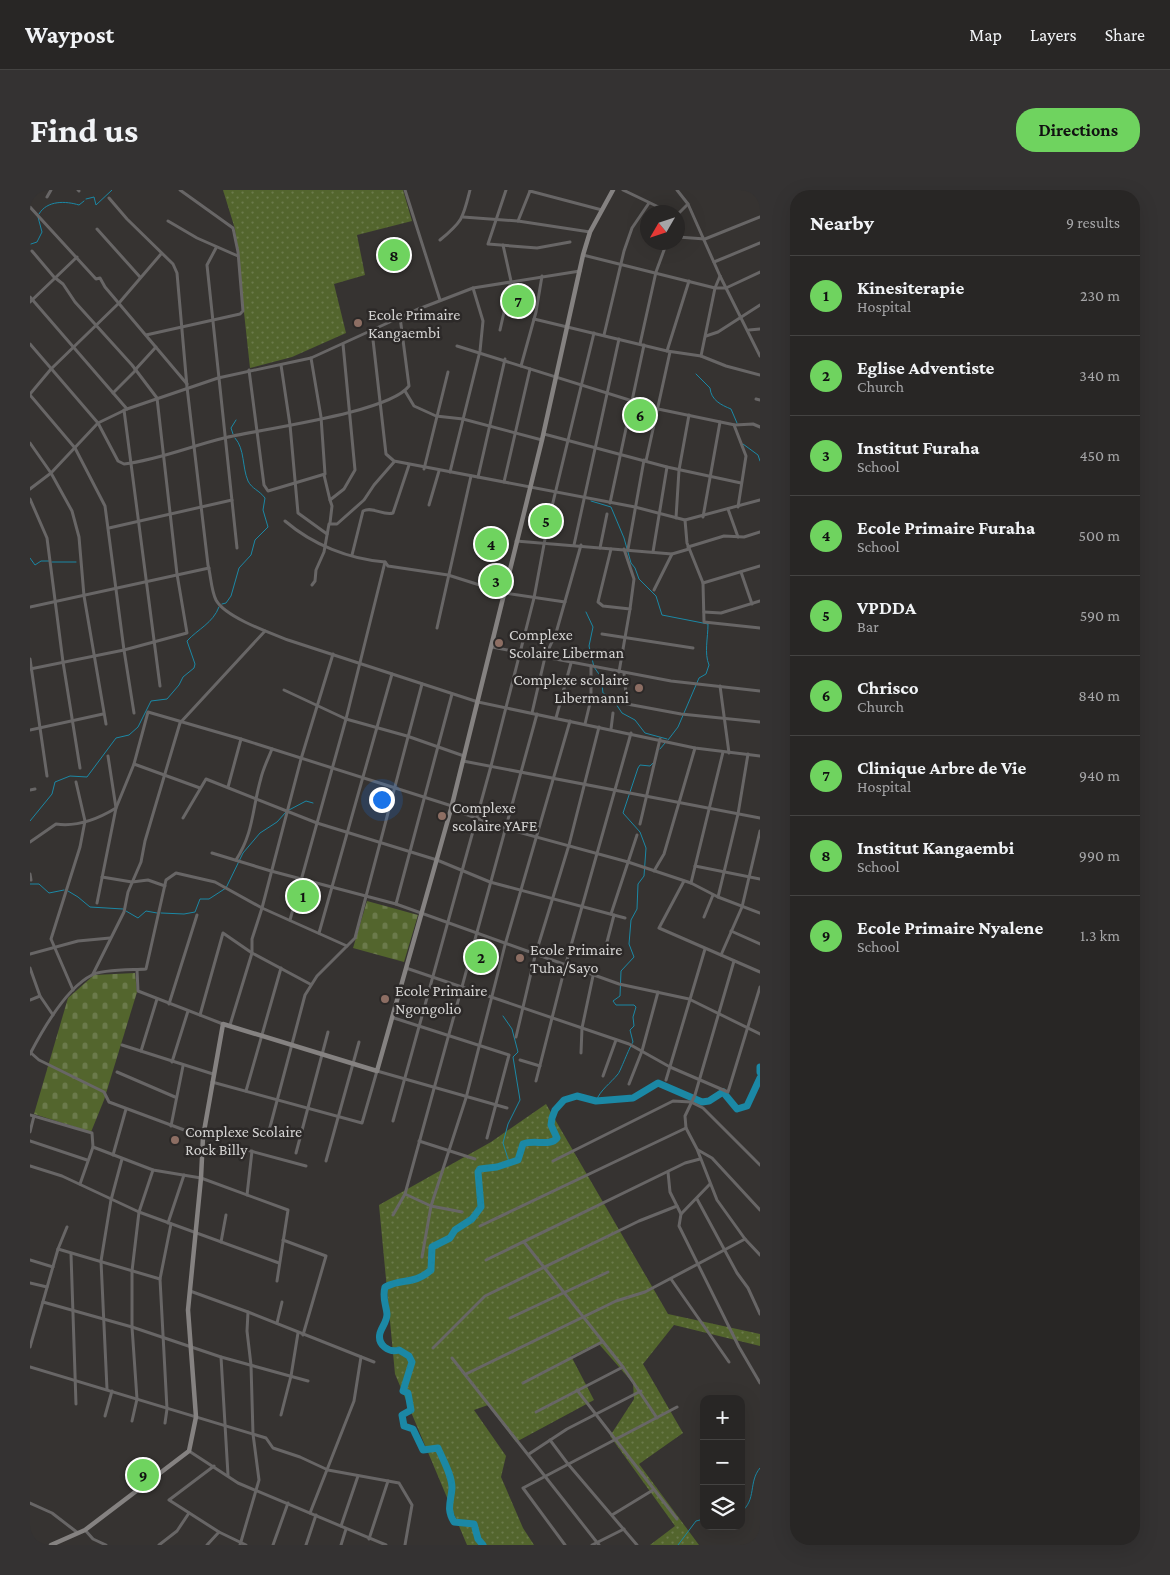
<!DOCTYPE html>
<meta charset="utf-8">
<style>
:root{--surface:#282625;--page:#343232;--text:#f1f3f6;--muted:#a5a5a7;--line:#444342;--accent:#6fd35f}
body{margin:0;font-family:"Crimson Pro",serif;background:var(--page);color:var(--text)}
.controls{position:absolute;right:15px;bottom:15px;display:grid;overflow:hidden;border-radius:10px;box-shadow:0 5px 20px #0002}
.controls button{width:45px;height:45px;display:grid;place-items:center;padding:0;border:0;border-bottom:1px solid var(--line);background:var(--surface);color:var(--text);font:25px sans-serif}
.compass{position:absolute;left:610px;top:15px;width:45px;height:45px;border-radius:50%;background:var(--surface);box-shadow:0 5px 20px #0002;rotate:231deg}
.you{position:absolute;left:351px;top:609px;width:18px;height:18px;margin:-12px;border:4px solid #fff;border-radius:50%;background:#1a73e8;box-shadow:0 0 0 8px #1a73e833}
.badge{display:grid;place-items:center;width:32px;height:32px;border-radius:50%;background:var(--accent);color:#111;font-size:16px;font-weight:700}
.pin{position:absolute;translate:-50% -50%;border:2px solid #fff;box-shadow:0 1px 5px #0006}
.list{margin:0;padding:0;list-style:none}
h2{display:flex;justify-content:space-between;align-items:center;height:65px;margin:0;padding:0 20px;font-size:21px}
h2 small{font-size:16px;font-weight:400;color:var(--muted)}
.list li{display:grid;grid-template-columns:32px 1fr auto;gap:15px;align-items:center;box-sizing:border-box;height:80px;padding:0 20px;border-top:1px solid var(--line)}
.list b{display:block;font-size:19px;white-space:nowrap}
.list p{margin:0;font-size:16px;white-space:nowrap;color:var(--muted)}
.list em{font-size:16px;font-style:normal;color:var(--muted)}
.icon{flex:none;width:28px;height:28px;fill:none;stroke:currentColor;stroke-width:2;stroke-linecap:round;stroke-linejoin:round}
.map{position:relative;flex:none;width:730px;height:1355px;overflow:hidden;border-radius:20px}
header{display:flex;align-items:center;gap:30px;box-sizing:border-box;height:70px;padding:0 25px;background:var(--surface);border-bottom:1px solid var(--line)}
header strong{font-size:24px}
nav{display:flex;gap:28px;margin-inline-start:auto;font-size:18px}
.intro{display:flex;align-items:center;justify-content:space-between;box-sizing:border-box;height:120px;padding:0 30px}
h1{margin:0;font-size:35px}
.button{padding:12px 22px;border-radius:20px;background:var(--accent);color:#111;font-size:18px;font-weight:700}
main{display:flex;gap:30px;padding:0 30px}
aside{flex:1;background:var(--surface);border-radius:20px;box-shadow:0 5px 20px #0002}
.map>svg:first-child{display:block}
.grass{fill:url(#grass-dots)}
.cemetery{fill:url(#cemetery-stones)}
.lines{fill:none;stroke-linecap:round;stroke-linejoin:round}
.stream{stroke:#1b88a5;stroke-width:1}
.river{stroke:#1b88a5;stroke-width:7}
.street{stroke:#686666;stroke-width:3}
.secondary{stroke:#858281;stroke-width:4.5}
.education-dot{fill:#8d6e63;stroke:#2c2928;stroke-width:2}
.labels{text-anchor:middle;dominant-baseline:central;stroke-width:5;stroke-linejoin:round;paint-order:stroke}
.poi-label{font-size:16px;fill:#d4d3d2;stroke:#2c2928;text-anchor:start}
</style>
<header>
<strong>Waypost</strong>
<nav><a>Map</a><a>Layers</a><a>Share</a></nav>
</header>
<div class="intro"><h1>Find us</h1><a class="button">Directions</a></div>
<main>
<div class="map">
<svg width="730" height="1355" viewBox="0 0 730 1355">
<defs>
<pattern id="grass-dots" width="8" height="8" patternUnits="userSpaceOnUse" patternTransform="scale(1.25)"><rect width="8" height="8" fill="#53652d"/><path d="M2 2h.1M6 6h.1" fill="none" stroke="#6b7a4b" stroke-width="1.8" stroke-linecap="round"/></pattern>
<pattern id="cemetery-stones" width="16" height="16" patternUnits="userSpaceOnUse" patternTransform="scale(1.25)"><rect width="16" height="16" fill="#53652d"/><path d="M2 7V4a2 2 0 0 1 4 0v3zM10 15v-3a2 2 0 0 1 4 0v3z" fill="#6b7a4b"/></pattern>
</defs>
<rect width="100%" height="100%" fill="#363331"/>
<!-- grass -->
<g class="grass">
<path d="M193,0H373L382,31L327,45L335,85L304,94L316,143L262,167L220,178L205,39Z"/>
<path d="M516,914L638,1124L730,1144V1156L644,1135L613,1174L653,1243L609,1274L669,1355H620L645,1336L580,1246L604,1209L603,1193L568,1153L541,1166L564,1210L486,1252L458,1215L444,1220L476,1266L471,1287L493,1338L504,1355H437L365,1184L349,1015L461,952Z"/>
</g>
<!-- cemetery -->
<g class="cemetery">
<path d="M337,711L388,725L374,772L323,758Z"/>
<path d="M105,783L107,802L74,910L61,942L4,924L38,808L64,785Z"/>
</g>
<g class="lines">
<!-- stream -->
<g class="stream">
<path d="M56,9L64,7L66,15L82,0"/>
<path d="M9,24C17,10 36,11 49,15L54,11"/>
<path d="M1,54L7,52L12,42L8,27"/>
<path d="M666,184L680,198C681,210 691,215 701,219L707,233"/>
<path d="M203,244L201,238L206,230"/>
<path d="M713,254L728,265L730,271"/>
<path d="M561,311L581,317L594,348L601,373L605,378L609,389L626,406L632,425L678,434C678,448 674,463 679,475L676,484L669,488L648,537L638,550"/>
<path d="M0,368L5,375L11,371H19"/>
<path d="M22,372H46"/>
<path d="M192,414L196,413L201,406L209,378L221,365L225,350L238,337L233,320L235,308C229,300 222,299 218,291C212,277 215,259 205,248"/>
<path d="M556,422L563,437L559,456L564,477L571,487L573,503L582,508L592,523L605,530L615,543L637,549"/>
<path d="M630,559L635,553"/>
<path d="M259,620L276,611L283,613"/>
<path d="M0,631L22,604L25,592L40,586L57,587L86,548L99,545L108,537L121,511L137,509L149,495L153,487L164,478L165,474L157,451C168,439 183,433 189,417"/>
<path d="M0,694H9L19,703L34,700"/>
<path d="M38,701L48,707L60,717L93,719"/>
<path d="M96,721L108,728L116,721L127,723"/>
<path d="M131,723L154,724L165,722L170,709H179L196,698L213,663L230,643L247,632L256,622"/>
<path d="M473,826L482,839L488,862L483,867L490,910L478,934L473,953L479,972"/>
<path d="M566,911C571,899 580,894 588,884C590,882 599,858 603,852L600,840L604,836L603,827L606,817L604,815H586L583,811L590,806L591,781L604,767L599,754L601,730L607,719L608,694L614,686L616,658L610,642L593,623L608,578L610,575L620,576L623,573"/>
<path d="M711,1322C727,1310 718,1292 730,1278"/>
<path d="M648,1355L666,1331L674,1329"/>
</g>
<!-- river -->
<g class="river">
<path d="M730,877V882"/>
<path d="M453,1355L448,1349L444,1334L424,1332C416,1319 421,1312 422,1298C422,1285 413,1270 408,1258L393,1260L383,1239L374,1236L372,1225L381,1220L378,1203L373,1201L382,1172L379,1166L369,1160C359,1163 347,1155 350,1143C352,1136 357,1132 357,1124C356,1114 352,1108 355,1097C374,1087 382,1096 401,1080L402,1057L420,1048L425,1040L442,1029L451,1017L448,982L450,979L467,977L488,970L493,954C504,949 520,957 527,948L521,935L522,928L525,920L534,910L547,906L566,911L603,908L628,893L672,912L679,911L693,902L707,919L717,916L730,888"/>
</g>
<!-- street -->
<g class="street">
<path d="M48,0L49,1"/>
<path d="M375,0L410,110"/>
<path d="M476,0L458,54L507,58L540,52"/>
<path d="M593,0L639,22"/>
<path d="M647,0L658,14L690,86L730,166"/>
<path d="M500,1L572,20"/>
<path d="M17,7L21,0"/>
<path d="M79,8L97,29L143,74L147,83L157,197L178,375C181,386 181,400 186,410C195,427 240,443 258,450L448,512L665,558L730,566"/>
<path d="M0,17L66,89L70,88L75,97L157,194"/>
<path d="M648,24L658,14"/>
<path d="M433,27L488,31L560,42"/>
<path d="M138,31L167,48L208,66"/>
<path d="M488,31L500,1"/>
<path d="M67,39L110,87"/>
<path d="M648,47L675,49L730,27"/>
<path d="M410,50C433,31 433,28 440,0"/>
<path d="M186,58L177,75L207,358"/>
<path d="M553,65L685,98H696L730,82"/>
<path d="M684,72L730,53"/>
<path d="M0,107L97,219"/>
<path d="M0,112L47,67"/>
<path d="M504,129L637,161L671,166L696,176L730,185"/>
<path d="M470,140L481,91L473,55"/>
<path d="M719,140L730,139"/>
<path d="M342,141L356,264L364,271L605,317L655,330L730,310"/>
<path d="M116,145L210,124L213,121L208,62L203,38L150,0"/>
<path d="M574,145L594,61L602,38L619,13"/>
<path d="M676,146L688,142L730,115"/>
<path d="M0,154L68,233L88,271L94,274C128,270 161,256 194,248C231,239 359,223 379,196L370,127"/>
<path d="M610,154L626,82L637,52"/>
<path d="M427,156L628,219L705,235L723,234L730,237"/>
<path d="M637,161L659,91"/>
<path d="M671,166L685,98L690,86"/>
<path d="M251,175L260,235L268,323L297,344"/>
<path d="M491,176L506,122L512,86"/>
<path d="M105,180L126,157"/>
<path d="M219,180L234,295L238,301L295,284L291,227L281,168"/>
<path d="M375,201L384,216L406,226L433,229L512,250"/>
<path d="M83,203L106,180"/>
<path d="M0,204L21,179L89,113L131,64"/>
<path d="M0,205L45,258L75,316L94,460L104,523"/>
<path d="M726,209L730,210"/>
<path d="M94,220L130,496"/>
<path d="M704,235L716,266L708,317"/>
<path d="M514,244L637,277L711,293"/>
<path d="M0,253L21,283L42,321L49,347L54,406L76,534"/>
<path d="M616,271L640,162"/>
<path d="M394,279L418,182"/>
<path d="M420,282L450,161L453,131L443,98"/>
<path d="M294,285L300,310"/>
<path d="M448,287L475,169"/>
<path d="M474,292L500,179"/>
<path d="M0,299L21,283L68,233L97,219L188,188L281,168L386,120L443,98L550,81"/>
<path d="M0,309L17,348L33,472L50,578"/>
<path d="M580,313L614,155"/>
<path d="M399,315L409,281"/>
<path d="M698,319L708,347"/>
<path d="M673,327L690,232"/>
<path d="M646,328L649,280L659,225"/>
<path d="M655,330L657,353L673,393L674,432L730,438"/>
<path d="M255,331C283,355 319,369 355,372L358,376L418,385L475,403L535,412"/>
<path d="M300,333L302,316L300,310L314,299L325,280L313,154"/>
<path d="M79,338L202,310"/>
<path d="M486,351L642,364L659,359"/>
<path d="M544,355L589,149"/>
<path d="M658,357L694,346L714,347L730,342"/>
<path d="M570,358L577,324"/>
<path d="M581,359L568,412L573,416L600,419L589,482"/>
<path d="M594,359L604,389L600,419"/>
<path d="M598,359L614,270"/>
<path d="M623,362L637,277"/>
<path d="M322,365L333,321C343,316 353,326 363,323L379,275"/>
<path d="M711,382L722,414"/>
<path d="M673,393L730,376"/>
<path d="M282,395L285,391L286,380L294,362L299,334H307L334,310L344,295L364,272"/>
<path d="M624,400L642,364"/>
<path d="M0,417L179,378"/>
<path d="M674,422L691,423L730,411"/>
<path d="M407,438L441,286"/>
<path d="M572,444L663,458"/>
<path d="M462,457L641,491L730,501"/>
<path d="M0,469L17,586"/>
<path d="M0,479L94,460L157,443L147,384L127,208L102,175L45,112L33,94L24,87L2,61"/>
<path d="M594,483L597,514L651,524L730,532"/>
<path d="M690,496L699,563"/>
<path d="M254,500L316,529L377,546L434,566"/>
<path d="M502,523L515,467L526,443L551,355"/>
<path d="M526,528L541,473"/>
<path d="M555,534L561,509V476"/>
<path d="M581,539L583,523"/>
<path d="M0,540L73,524"/>
<path d="M433,571L730,628"/>
<path d="M104,574L170,598"/>
<path d="M198,597L211,549"/>
<path d="M0,600L5,599"/>
<path d="M421,619L477,639L598,672L661,693L688,707L730,723"/>
<path d="M153,628L176,589L287,633L407,670L460,692L595,728"/>
<path d="M610,634L630,549"/>
<path d="M0,652L26,634C47,637 68,629 86,618L78,566"/>
<path d="M182,663L241,681L366,714L589,794L659,809L730,844"/>
<path d="M206,670C224,642 222,619 231,588C233,579 238,569 242,559"/>
<path d="M665,676L730,689"/>
<path d="M624,681L634,664L665,558"/>
<path d="M0,684L1,690"/>
<path d="M72,687L102,692L118,690L135,696"/>
<path d="M654,691L629,738L730,782"/>
<path d="M661,693L693,562"/>
<path d="M688,707L708,624L718,564"/>
<path d="M67,713L86,618L104,574L118,522L211,549L422,616"/>
<path d="M366,714L422,504"/>
<path d="M581,724L607,645"/>
<path d="M674,727L683,705"/>
<path d="M260,730L316,529L355,372"/>
<path d="M701,741L730,754"/>
<path d="M289,743L362,484"/>
<path d="M577,752L584,725"/>
<path d="M0,764L48,751L80,748"/>
<path d="M691,765L712,717L730,641"/>
<path d="M704,771L665,905L655,926L656,938L667,959L687,1010L715,1049L730,1065"/>
<path d="M0,778L10,806L23,825"/>
<path d="M376,778L599,854L640,877L698,902L730,797"/>
<path d="M107,780L108,801L193,834"/>
<path d="M63,784L94,722L98,702L111,672L115,651L150,533L235,441"/>
<path d="M43,800L21,749L50,657L55,631L46,592"/>
<path d="M0,810L10,806"/>
<path d="M139,814L167,725"/>
<path d="M170,825L193,743L222,763L280,794"/>
<path d="M364,828L479,865L457,948"/>
<path d="M200,835L222,763V749L232,718L271,569L303,464"/>
<path d="M486,847L505,766L539,655L569,537"/>
<path d="M92,855L183,884"/>
<path d="M111,861L127,809"/>
<path d="M0,862L9,870L74,902L79,912L173,947"/>
<path d="M551,863L552,838L563,786"/>
<path d="M0,864C13,839 36,798 62,785C72,779 103,780 116,779L136,690L146,683L185,692L232,718L317,756"/>
<path d="M490,870L510,876"/>
<path d="M142,872L158,821"/>
<path d="M87,882L145,907"/>
<path d="M573,886L586,850"/>
<path d="M636,890L675,759"/>
<path d="M506,891L535,777L601,543"/>
<path d="M182,892L332,933L347,881L477,918"/>
<path d="M599,894L612,861L628,802"/>
<path d="M216,901L251,778"/>
<path d="M0,925L62,943L63,957L50,994"/>
<path d="M363,931L461,576L504,408L518,333L564,143"/>
<path d="M141,936L153,876"/>
<path d="M239,941L275,805L287,786L325,748L392,494"/>
<path d="M0,942L4,926"/>
<path d="M0,951L57,970"/>
<path d="M389,951L445,969"/>
<path d="M63,957L123,980L171,988L258,1020L247,1091"/>
<path d="M213,959L276,976"/>
<path d="M668,960L682,968L730,1020"/>
<path d="M266,963L298,842"/>
<path d="M83,965L96,919"/>
<path d="M296,971L329,852"/>
<path d="M523,971L643,911L661,912L673,918L730,975"/>
<path d="M0,976L32,986L109,1022L249,1073"/>
<path d="M638,982L640,1002L651,1024L649,1036L709,1157L730,1193"/>
<path d="M375,1004L401,1016L432,1022"/>
<path d="M217,1005L222,961"/>
<path d="M667,1009L707,1083L718,1098L730,1124"/>
<path d="M651,1024L680,994"/>
<path d="M363,1025L375,1004L507,524"/>
<path d="M138,1033L154,985"/>
<path d="M450,1036L656,938"/>
<path d="M253,1050L296,1066L273,1145"/>
<path d="M191,1052L196,1025"/>
<path d="M494,1052L593,1177L627,1228"/>
<path d="M28,1059L130,1089"/>
<path d="M41,1064L46,1214"/>
<path d="M392,1067L401,1016L436,908L475,755L540,531"/>
<path d="M0,1070L23,1077"/>
<path d="M456,1070L655,973L670,969"/>
<path d="M641,1089L699,1172"/>
<path d="M0,1093L17,1097"/>
<path d="M160,1101L218,1122L344,1172"/>
<path d="M13,1112L102,1137L191,1167L278,1191"/>
<path d="M480,1128L578,1082"/>
<path d="M247,1133L252,1112"/>
<path d="M0,1157L28,1059L37,1037"/>
<path d="M403,1158L455,1106L609,1031L647,1016"/>
<path d="M191,1167L198,1285"/>
<path d="M422,1168L569,1355"/>
<path d="M0,1177L236,1248L243,1258L270,1267L298,1280L369,1293L382,1315L375,1355"/>
<path d="M436,1184L586,1111L615,1102L715,1049"/>
<path d="M493,1193L572,1152"/>
<path d="M77,1199L71,1071L81,1010L92,969"/>
<path d="M547,1200L647,1329"/>
<path d="M506,1222L593,1177"/>
<path d="M251,1225L261,1186L268,1143"/>
<path d="M75,1226L82,1201"/>
<path d="M102,1231L107,1209L102,1137V1081L109,1022L123,980"/>
<path d="M135,1233L137,1219L130,1089L141,1034"/>
<path d="M520,1250L538,1274L607,1355"/>
<path d="M159,1261L208,1293L356,1355"/>
<path d="M499,1264L537,1239L611,1201"/>
<path d="M184,1276L139,1310L189,1342L216,1355"/>
<path d="M0,1313L22,1323L48,1343"/>
<path d="M280,1323L324,1211L331,1167"/>
<path d="M582,1325L623,1300"/>
<path d="M311,1336L328,1286"/>
<path d="M55,1340L63,1349L76,1355"/>
<path d="M339,1349L358,1291"/>
<path d="M129,1355L147,1341L159,1323"/>
<path d="M177,1355L189,1342"/>
<path d="M210,1355L229,1290L223,1244L221,1175L217,1141L218,1122"/>
<path d="M243,1355L258,1313"/>
<path d="M276,1355L286,1325"/>
<path d="M311,1355L316,1339"/>
<path d="M535,1355L493,1298L647,1217"/>
<path d="M562,1355L594,1339"/>
</g>
<!-- secondary -->
<path class="secondary" d="M21,1355L55,1340L159,1261L166,1227L158,1120L171,988L173,947L193,834L347,881L421,619L512,250L553,65L560,42L583,0"/>
</g>
<!-- markers -->
<g class="education-dot">
<circle cx="328" cy="133" r="5"/>
<circle cx="469" cy="453" r="5"/>
<circle cx="609" cy="498" r="5"/>
<circle cx="412" cy="626" r="5"/>
<circle cx="490" cy="768" r="5"/>
<circle cx="355" cy="809" r="5"/>
<circle cx="145" cy="950" r="5"/>
</g>
<g class="labels">
<!-- poi labels -->
<g class="poi-label">
<text x="338" y="124">Ecole Primaire<tspan x="338" dy="18">Kangaembi</tspan></text>
<text x="479" y="444">Complexe<tspan x="479" dy="18">Scolaire Liberman</tspan></text>
<text x="599" y="489" text-anchor="end">Complexe scolaire<tspan x="599" dy="18">Libermanni</tspan></text>
<text x="422" y="617">Complexe<tspan x="422" dy="18">scolaire YAFE</tspan></text>
<text x="500" y="759">Ecole Primaire<tspan x="500" dy="18">Tuha/Sayo</tspan></text>
<text x="365" y="800">Ecole Primaire<tspan x="365" dy="18">Ngongolio</tspan></text>
<text x="155" y="941">Complexe Scolaire<tspan x="155" dy="18">Rock Billy</tspan></text>
</g>
</g>
</svg>
<div class="controls">
<button>+</button>
<button>−</button>
<button><svg class="icon" aria-label="layers" viewBox="0 0 24 24"><path d="M12 4l9 5-9 5-9-5zM3 14l9 5 9-5"/></svg></button>
</div>
<svg class="compass" viewBox="-18 -18 36 36"><path d="M0-13l5 13h-10z" fill="#e53935"/><path d="M0 13l5-13h-10z" fill="#a5a5a7"/></svg>
<div class="you"></div>
<div class="pin badge" style="left:273px;top:706px">1</div>
<div class="pin badge" style="left:451px;top:767px">2</div>
<div class="pin badge" style="left:466px;top:391px">3</div>
<div class="pin badge" style="left:461px;top:354px">4</div>
<div class="pin badge" style="left:516px;top:331px">5</div>
<div class="pin badge" style="left:610px;top:225px">6</div>
<div class="pin badge" style="left:488px;top:111px">7</div>
<div class="pin badge" style="left:364px;top:65px">8</div>
<div class="pin badge" style="left:113px;top:1285px">9</div>
</div>
<aside>
<h2>Nearby<small>9 results</small></h2>
<ul class="list">
<li><span class="badge">1</span><div><b>Kinesiterapie</b><p>Hospital</p></div><em>230 m</em></li>
<li><span class="badge">2</span><div><b>Eglise Adventiste</b><p>Church</p></div><em>340 m</em></li>
<li><span class="badge">3</span><div><b>Institut Furaha</b><p>School</p></div><em>450 m</em></li>
<li><span class="badge">4</span><div><b>Ecole Primaire Furaha</b><p>School</p></div><em>500 m</em></li>
<li><span class="badge">5</span><div><b>VPDDA</b><p>Bar</p></div><em>590 m</em></li>
<li><span class="badge">6</span><div><b>Chrisco</b><p>Church</p></div><em>840 m</em></li>
<li><span class="badge">7</span><div><b>Clinique Arbre de Vie</b><p>Hospital</p></div><em>940 m</em></li>
<li><span class="badge">8</span><div><b>Institut Kangaembi</b><p>School</p></div><em>990 m</em></li>
<li><span class="badge">9</span><div><b>Ecole Primaire Nyalene</b><p>School</p></div><em>1.3 km</em></li>
</ul>
</aside>
</main>
